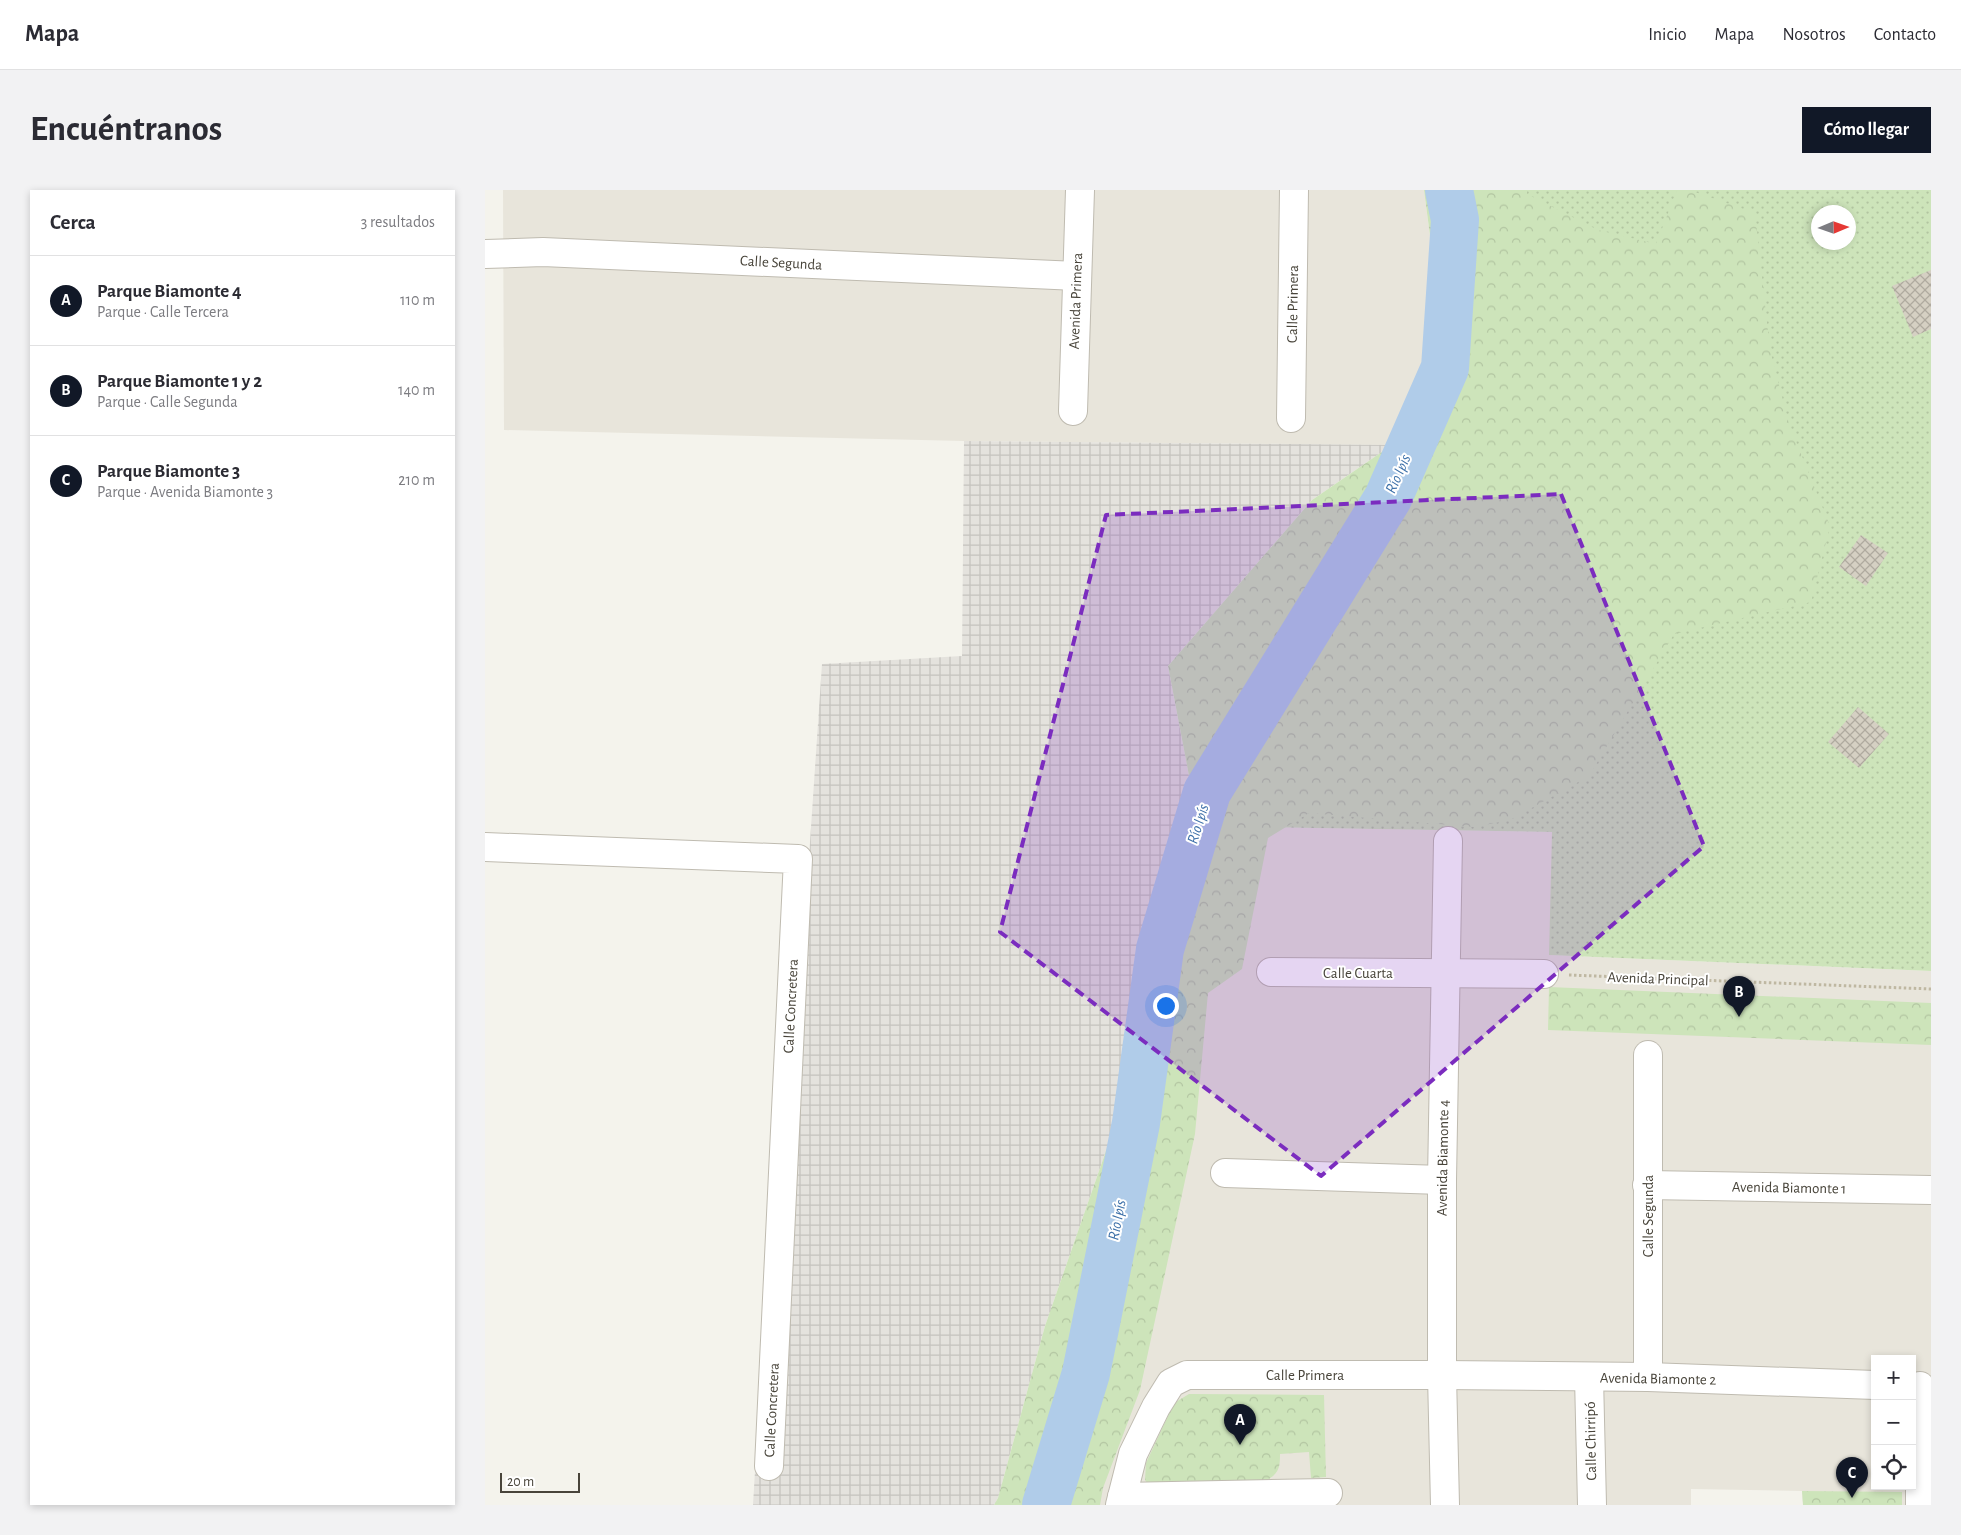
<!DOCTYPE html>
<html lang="es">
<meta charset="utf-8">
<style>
:root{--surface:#fff;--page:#f2f2f3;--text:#2b2b33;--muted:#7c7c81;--line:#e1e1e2;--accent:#111827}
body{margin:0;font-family:"Alegreya Sans",sans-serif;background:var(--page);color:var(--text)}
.controls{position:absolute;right:15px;bottom:15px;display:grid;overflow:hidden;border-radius:0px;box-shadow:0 2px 8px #0003}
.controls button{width:45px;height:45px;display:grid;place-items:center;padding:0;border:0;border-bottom:1px solid var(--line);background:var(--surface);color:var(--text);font:25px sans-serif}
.compass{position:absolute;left:1326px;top:15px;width:45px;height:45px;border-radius:50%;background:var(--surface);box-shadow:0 2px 8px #0003;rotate:88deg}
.scale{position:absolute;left:15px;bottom:12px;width:80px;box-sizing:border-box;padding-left:5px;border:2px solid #48443a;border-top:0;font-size:14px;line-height:18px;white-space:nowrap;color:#48443a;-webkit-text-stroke:4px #fff;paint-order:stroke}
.you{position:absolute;left:680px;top:815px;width:18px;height:18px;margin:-12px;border:4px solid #fff;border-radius:50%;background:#1a73e8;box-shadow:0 0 0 8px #1a73e833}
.badge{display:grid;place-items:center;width:32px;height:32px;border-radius:50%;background:var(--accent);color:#fff;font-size:16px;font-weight:700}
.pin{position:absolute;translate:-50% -41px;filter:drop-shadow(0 1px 2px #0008)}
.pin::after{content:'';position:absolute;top:26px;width:18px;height:15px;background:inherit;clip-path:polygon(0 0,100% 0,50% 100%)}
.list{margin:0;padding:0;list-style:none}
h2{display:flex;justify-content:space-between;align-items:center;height:65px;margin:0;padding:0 20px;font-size:21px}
h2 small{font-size:16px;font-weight:400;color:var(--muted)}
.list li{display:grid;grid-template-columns:32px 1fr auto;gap:15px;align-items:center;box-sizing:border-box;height:90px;padding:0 20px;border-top:1px solid var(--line)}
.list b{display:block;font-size:19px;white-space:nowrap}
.list p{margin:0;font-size:16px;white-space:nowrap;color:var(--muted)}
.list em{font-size:16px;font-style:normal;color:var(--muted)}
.icon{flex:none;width:28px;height:28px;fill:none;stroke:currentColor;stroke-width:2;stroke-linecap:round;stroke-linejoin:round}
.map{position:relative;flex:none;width:1446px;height:1315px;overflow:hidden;border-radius:0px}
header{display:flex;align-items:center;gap:30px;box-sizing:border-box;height:70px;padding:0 25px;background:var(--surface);border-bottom:1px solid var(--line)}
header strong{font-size:24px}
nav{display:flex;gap:28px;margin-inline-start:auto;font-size:18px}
.intro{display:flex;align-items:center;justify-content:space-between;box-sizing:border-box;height:120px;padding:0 30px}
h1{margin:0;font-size:35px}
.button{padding:12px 22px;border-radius:0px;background:var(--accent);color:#fff;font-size:18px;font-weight:700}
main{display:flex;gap:30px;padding:0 30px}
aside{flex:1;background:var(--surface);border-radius:0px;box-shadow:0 2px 8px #0003}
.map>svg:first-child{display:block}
.residential{fill:#e8e5db;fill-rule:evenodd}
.industrial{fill:url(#industrial-grid)}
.grass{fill:url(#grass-dots);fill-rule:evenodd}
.forest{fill:url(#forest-crowns)}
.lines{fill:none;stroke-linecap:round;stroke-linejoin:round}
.river{stroke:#b0cce9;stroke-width:48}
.building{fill:url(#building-cross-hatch)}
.minor-casing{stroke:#bfbbb0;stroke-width:30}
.path{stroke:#bfb8a2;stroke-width:3;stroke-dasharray:2.5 2.5;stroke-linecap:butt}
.minor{stroke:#fff;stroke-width:28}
.marked{fill:#7b2cbf;fill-opacity:0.2;stroke:#7b2cbf;stroke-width:4;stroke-dasharray:10 6;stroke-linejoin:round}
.labels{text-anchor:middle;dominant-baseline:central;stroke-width:4;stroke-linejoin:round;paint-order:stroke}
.street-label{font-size:15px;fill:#48443a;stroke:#fff}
.water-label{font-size:16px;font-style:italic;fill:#3e71a9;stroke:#fff}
</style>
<header>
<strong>Mapa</strong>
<nav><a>Inicio</a><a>Mapa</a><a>Nosotros</a><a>Contacto</a></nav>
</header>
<div class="intro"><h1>Encuéntranos</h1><a class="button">Cómo llegar</a></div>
<main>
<aside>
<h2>Cerca<small>3 resultados</small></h2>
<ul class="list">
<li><span class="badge">A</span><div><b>Parque Biamonte 4</b><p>Parque · Calle Tercera</p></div><em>110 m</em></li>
<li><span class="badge">B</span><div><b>Parque Biamonte 1 y 2</b><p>Parque · Calle Segunda</p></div><em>140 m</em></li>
<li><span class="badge">C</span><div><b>Parque Biamonte 3</b><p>Parque · Avenida Biamonte 3</p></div><em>210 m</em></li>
</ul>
</aside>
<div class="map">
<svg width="1446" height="1315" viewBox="0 0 1446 1315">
<defs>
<pattern id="industrial-grid" width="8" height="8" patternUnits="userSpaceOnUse" patternTransform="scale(1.25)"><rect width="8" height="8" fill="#e4e2dd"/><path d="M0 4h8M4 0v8" fill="none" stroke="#c5c3be"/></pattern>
<pattern id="grass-dots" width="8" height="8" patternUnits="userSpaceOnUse" patternTransform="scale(1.25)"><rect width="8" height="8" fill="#cde4ba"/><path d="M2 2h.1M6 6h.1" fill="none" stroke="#b2c5a1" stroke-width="1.8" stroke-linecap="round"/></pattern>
<pattern id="forest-crowns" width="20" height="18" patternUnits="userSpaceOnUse" patternTransform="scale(1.25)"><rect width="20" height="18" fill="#cde4ba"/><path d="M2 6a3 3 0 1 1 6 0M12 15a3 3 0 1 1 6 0" fill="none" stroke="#b2c5a1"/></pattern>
<pattern id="building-cross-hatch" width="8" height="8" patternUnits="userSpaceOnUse" patternTransform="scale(1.25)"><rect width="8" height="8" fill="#d5d0c3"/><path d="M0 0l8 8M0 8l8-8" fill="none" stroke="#afaa9f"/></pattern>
</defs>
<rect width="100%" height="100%" fill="#f4f3ec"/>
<!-- residential -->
<g class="residential">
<path d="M18,0H939L949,76L941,193L907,255L479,251L19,240Z"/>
<path d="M772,637L1068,642L1065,765L1446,781V1315H1318L1317,1301L1206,1299V1315H602L703,864ZM1390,1169H1427V1296H1390Z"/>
</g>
<!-- industrial -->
<path class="industrial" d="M479,251L907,255L827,310L683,476L705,591L660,745L630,935L560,1136L513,1308L509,1315H268L270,1281L298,1282L325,652L337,474L477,466Z"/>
<!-- grass -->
<path class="grass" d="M977,0H1446V781L1064,765L1067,642L772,637L970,235ZM1334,22H1364V52H1334Z"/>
<!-- forest -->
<g class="forest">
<path d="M939,0H1042V4L1113,40L1171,54L1192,0H1204L1270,23L1285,160L1304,234L1345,336L1326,412L1189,444L1104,586L1025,630L989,637L824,623L783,648L757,779L723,803L710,944L655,1200L618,1298L615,1315H509L513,1308L560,1136L630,935L660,745L705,591L683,476L827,310L907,255L941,193L949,76Z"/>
<path d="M1064,797L1446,813V855L1063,840Z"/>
<path d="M704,1204L839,1205L841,1287L826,1288L824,1262L795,1264C795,1278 794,1283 781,1291L669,1302L660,1290L661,1273L689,1213Z"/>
<path d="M1317,1301L1417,1302V1315H1318Z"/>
</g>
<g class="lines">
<!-- river -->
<path class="river" d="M561,1315L601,1183L651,933L675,759L722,602L903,308L960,178L970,30L964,0"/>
</g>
<!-- building -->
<g class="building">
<path d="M1446,80V139L1428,147L1407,96Z"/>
<path d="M1376,345L1403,363L1381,396L1354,377Z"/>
<path d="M1373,517L1404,544L1374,578L1343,552Z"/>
</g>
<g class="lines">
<!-- minor casing -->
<g class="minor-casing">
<g id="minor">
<path d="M0,64L58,62L592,86"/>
<path d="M588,221L595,0"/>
<path d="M806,228L809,0"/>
<path d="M0,657L313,669L284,1276"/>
<path d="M786,782L1059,784"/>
<path d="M1163,865V1187"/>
<path d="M740,983L957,990"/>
<path d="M1162,995L1446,1000"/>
<path d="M1104,1187L1107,1315"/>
<path d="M1435,1196V1315"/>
<path d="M637,1307L843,1303"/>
<path d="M635,1315L648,1264L671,1217L686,1193L702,1185H957L1163,1187L1390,1195"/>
<path d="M960,1315L957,1185V990L963,651"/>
</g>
</g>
<!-- path -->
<path class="path" d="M1084,785L1446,799"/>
<!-- minor -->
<use href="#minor" class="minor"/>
</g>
<!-- marked area -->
<path class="marked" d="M1076,304L1219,656L836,986L515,742L621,325Z"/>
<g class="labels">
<!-- street labels -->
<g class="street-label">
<text transform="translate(296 73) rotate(3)">Calle Segunda</text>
<text transform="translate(591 111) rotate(-88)">Avenida Primera</text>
<text transform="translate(808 114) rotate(-89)">Calle Primera</text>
<text x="873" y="783">Calle Cuarta</text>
<text transform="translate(1173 789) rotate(2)">Avenida Principal</text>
<text transform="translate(306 816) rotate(-87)">Calle Concretera</text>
<text transform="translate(958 968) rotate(-89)">Avenida Biamonte 4</text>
<text transform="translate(1304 998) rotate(1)">Avenida Biamonte 1</text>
<text transform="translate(1163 1026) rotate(-90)">Calle Segunda</text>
<text x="820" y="1185">Calle Primera</text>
<text transform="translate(1173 1189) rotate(1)">Avenida Biamonte 2</text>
<text transform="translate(287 1220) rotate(-87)">Calle Concretera</text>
<text transform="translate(1106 1251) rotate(-91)">Calle Chirripó</text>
</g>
<!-- water labels -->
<g class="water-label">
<text transform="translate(913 284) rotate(-66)">Río Ipís</text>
<text transform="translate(713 634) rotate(-73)">Río Ipís</text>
<text transform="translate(632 1030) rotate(-79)">Río Ipís</text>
</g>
</g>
</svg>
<div class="controls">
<button>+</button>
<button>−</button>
<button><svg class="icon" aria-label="locate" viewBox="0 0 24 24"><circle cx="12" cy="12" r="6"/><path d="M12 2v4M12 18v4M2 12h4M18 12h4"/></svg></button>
</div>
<svg class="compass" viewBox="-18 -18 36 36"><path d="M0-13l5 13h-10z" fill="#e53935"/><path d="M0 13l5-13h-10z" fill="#7c7c81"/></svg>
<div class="scale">20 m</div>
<div class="you"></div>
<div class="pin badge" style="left:755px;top:1255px">A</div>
<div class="pin badge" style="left:1254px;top:827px">B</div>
<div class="pin badge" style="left:1367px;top:1308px">C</div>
</div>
</main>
